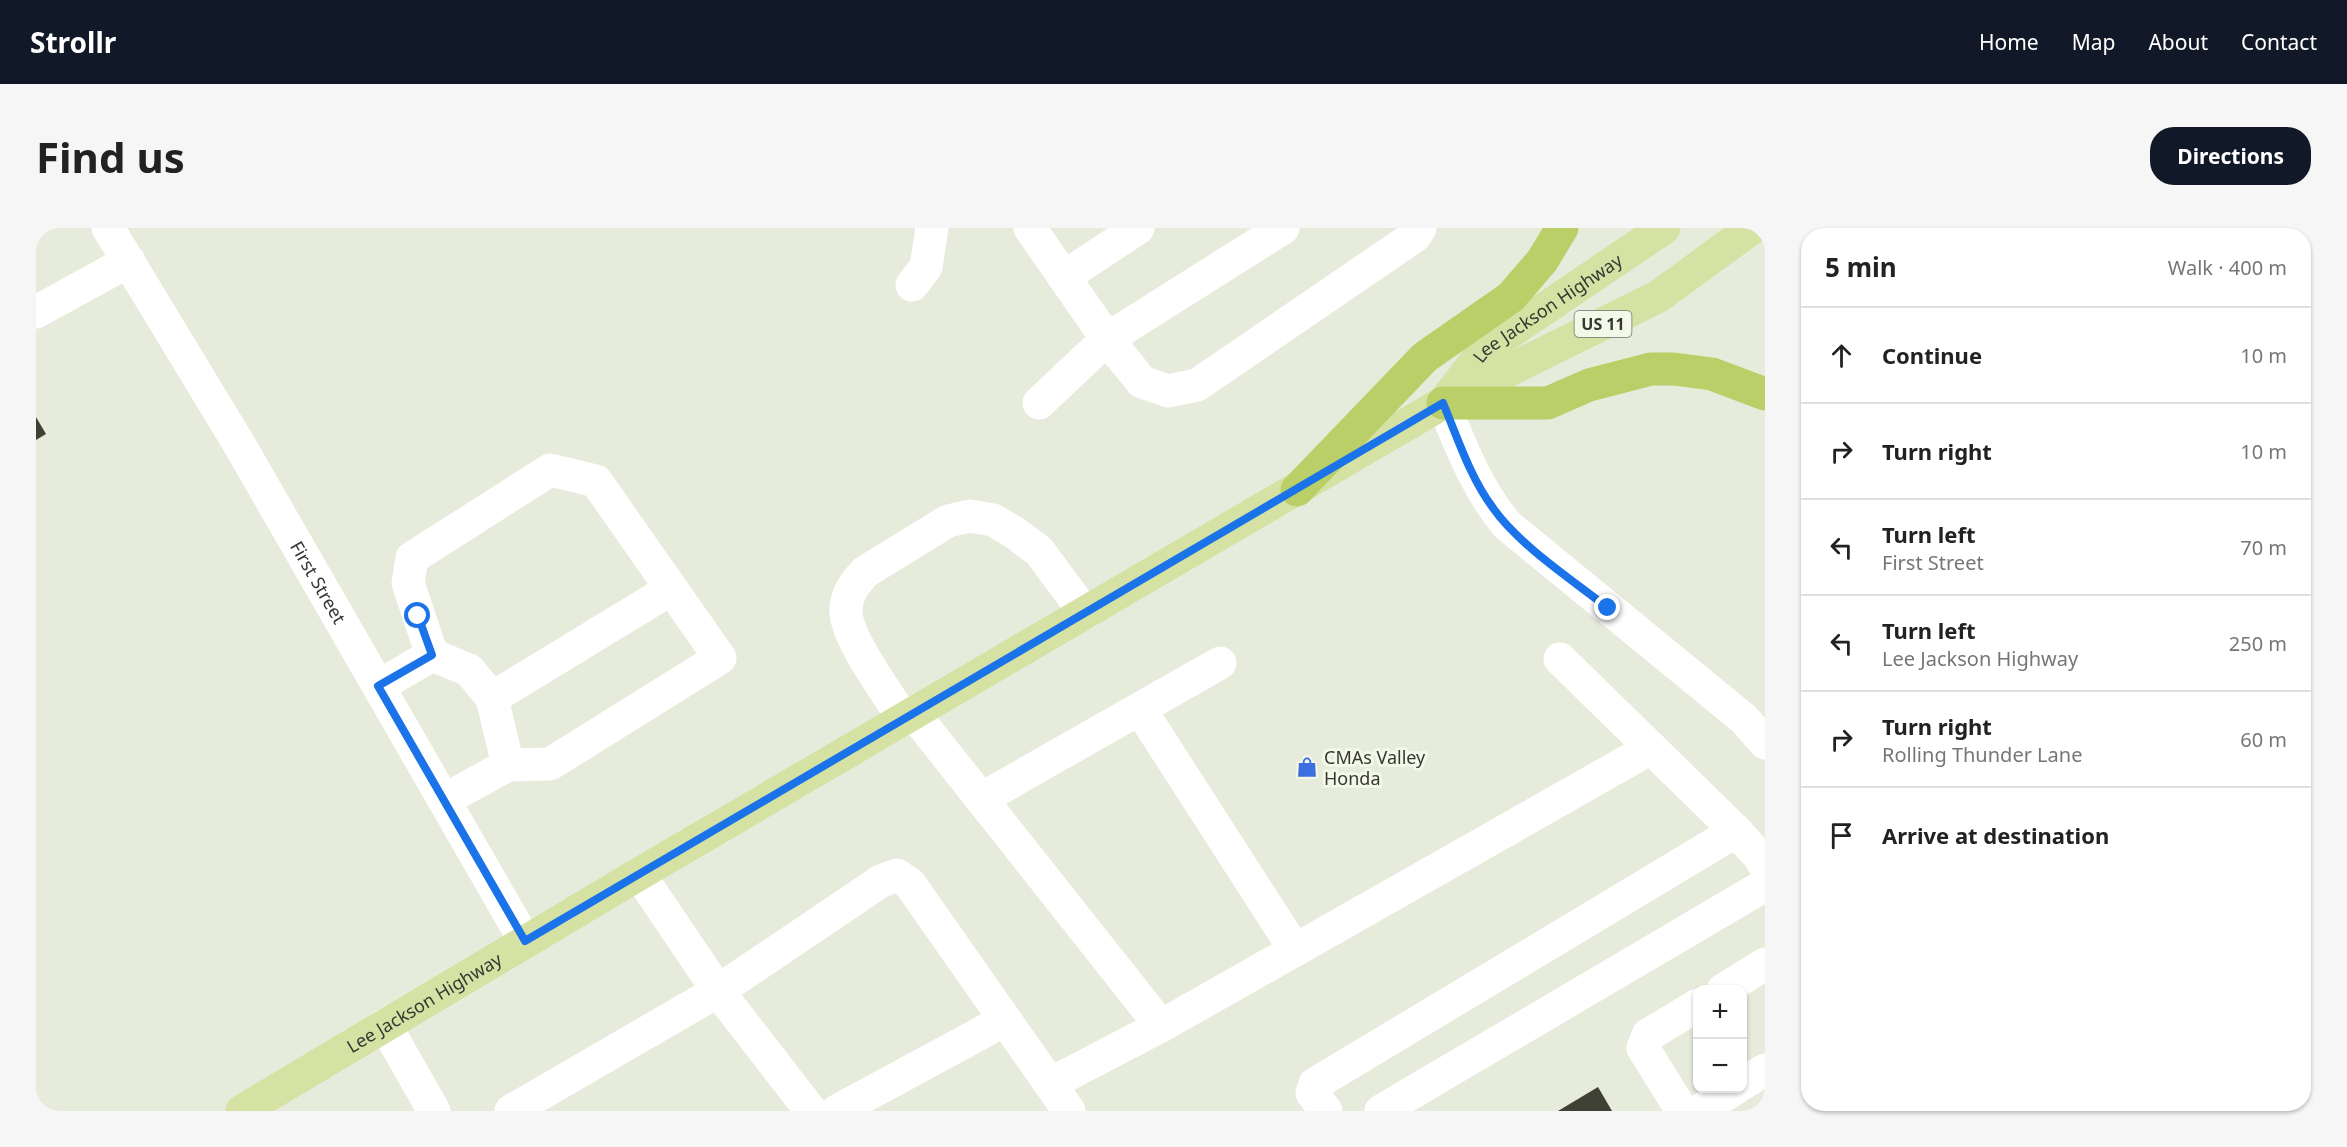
<!DOCTYPE html>
<meta charset="utf-8">
<style>
:root{--surface:#fff;--page:#f6f6f6;--text:#222;--muted:#767676;--line:#e0e0e0;--accent:#111827}
body{margin:0;font-family:"Noto Sans",sans-serif;background:var(--page);color:var(--text)}
.controls{position:absolute;right:18px;bottom:18px;display:grid;overflow:hidden;border-radius:12px;box-shadow:0 2px 4px #0004}
.controls button{width:54px;height:54px;display:grid;place-items:center;padding:0;border:0;border-bottom:2px solid var(--line);background:var(--surface);color:var(--text);font:30px sans-serif}
.stop{position:absolute;width:18px;height:18px;margin:-14px;border:4px solid #1a73e8;border-radius:50%;background:#fff}
.stop.end{background:#1a73e8;border-color:#fff;box-shadow:0 2px 6px #0008}
.list{margin:0;padding:0;list-style:none}
h2{display:flex;justify-content:space-between;align-items:center;height:78px;margin:0;padding:0 24px;font-size:26px}
h2 small{font-size:20px;font-weight:400;color:var(--muted)}
.list li{display:grid;grid-template-columns:39px 1fr auto;gap:18px;align-items:center;box-sizing:border-box;height:96px;padding:0 24px;border-top:2px solid var(--line)}
.list b{display:block;font-size:22px;white-space:nowrap}
.list p{margin:0;font-size:20px;white-space:nowrap;color:var(--muted)}
.list em{font-size:20px;font-style:normal;color:var(--muted)}
.icon{flex:none;width:33px;height:33px;fill:none;stroke:currentColor;stroke-width:2;stroke-linecap:round;stroke-linejoin:round}
.map{position:relative;flex:none;width:1729px;height:883px;overflow:hidden;border-radius:24px}
header{display:flex;align-items:center;gap:36px;box-sizing:border-box;height:84px;padding:0 30px;background:var(--accent);color:#fff}
header strong{font-size:28px}
nav{display:flex;gap:33px;margin-inline-start:auto;font-size:21px}
.intro{display:flex;align-items:center;justify-content:space-between;box-sizing:border-box;height:144px;padding:0 36px}
h1{margin:0;font-size:42px}
.button{padding:15px 27px;border-radius:24px;background:var(--accent);color:#fff;font-size:21px;font-weight:700}
main{display:flex;gap:36px;padding:0 36px}
aside{flex:1;background:var(--surface);border-radius:24px;box-shadow:0 2px 4px #0004}
.map>svg:first-child{display:block}
.building{fill:#3e4134}
.lines{fill:none;stroke-linecap:round;stroke-linejoin:round}
.minor{stroke:#fff;stroke-width:33}
.major{stroke:#d6e2a4;stroke-width:33}
.highway{stroke:#bacf67;stroke-width:33}
.route{stroke:#1a73e8;stroke-width:8}
.labels{text-anchor:middle;dominant-baseline:central;stroke-width:6;stroke-linejoin:round;paint-order:stroke}
.shield{fill:#f4f8e9;stroke:#6f7269;stroke-width:1.5}
.shield-label{font-size:16px;font-weight:bold;fill:#363832}
.street-label{font-size:18px;fill:#363832;stroke:#f4f8e9}
.poi-label{font-size:18px;fill:#363832;stroke:#f4f8e9;text-anchor:start}
</style>
<header>
<strong>Strollr</strong>
<nav><a>Home</a><a>Map</a><a>About</a><a>Contact</a></nav>
</header>
<div class="intro"><h1>Find us</h1><a class="button">Directions</a></div>
<main>
<div class="map">
<svg width="1729" height="883" viewBox="0 0 1729 883">
<rect width="100%" height="100%" fill="#e7ebdc"/>
<!-- building -->
<g class="building">
<path d="M0,189L10,206L0,212Z"/>
<path d="M1562,859L1576,883H1522Z"/>
</g>
<g class="lines">
<!-- minor -->
<g class="minor">
<path id="s1" d="M72,0L203,216L489,713"/>
<path d="M994,0L1071,111L1106,154L1132,163L1161,157L1379,8L1384,0"/>
<path d="M1028,49L1102,0"/>
<path d="M876,57L890,39L896,0"/>
<path d="M0,84L93,33"/>
<path d="M1003,175L1071,111L1247,0"/>
<path d="M1407,175C1425,219 1441,261 1471,297L1708,491L1729,515"/>
<path d="M1524,431L1700,603L1723,628L1729,638"/>
<path d="M343,458L396,427"/>
<path d="M456,470L635,361"/>
<path d="M1104,481L1259,722"/>
<path d="M878,486L1125,798"/>
<path d="M868,492C853,467 812,413 810,385C809,368 818,356 829,344L912,293L934,288L957,292L979,305L1003,323L1049,385"/>
<path d="M945,571L1184,435"/>
<path d="M408,572L472,537L514,536L684,430L560,253L514,242L376,330L372,355L396,427L433,442L456,470L472,537"/>
<path d="M603,646L682,763L775,883"/>
<path d="M1687,762L1729,736"/>
<path d="M349,797L398,883"/>
<path d="M1014,856L1125,798L1615,520"/>
<path d="M1706,856L1729,842"/>
<path d="M475,883L682,763L845,653L861,647L874,656L1033,883"/>
<path d="M801,883L969,792"/>
<path d="M1290,883L1276,865L1279,856L1700,603"/>
<path d="M1345,883L1729,657"/>
<path d="M1646,883L1607,820L1612,807L1662,777"/>
<path d="M1663,883L1700,860"/>
</g>
<!-- major -->
<g class="major">
<path id="s2" d="M1412,169L1449,121L1628,0"/>
<path id="s3" d="M206,883L603,646L1407,175L1623,68L1716,0"/>
</g>
<!-- highway -->
<g class="highway">
<path d="M1407,175H1512L1553,157L1615,141H1638L1676,146L1729,166"/>
<path d="M1261,262L1389,129L1475,69L1506,33L1526,0"/>
</g>
</g>
<g class="lines">
<!-- route -->
<path class="route" d="M382,388L396,427L342,458L489,713L1407,175C1422,211 1434,249 1457,280C1483,317 1535,351 1572,380"/>
</g>
<!-- icons -->
<defs>
<g id="shop-bare" transform="scale(1.62)"><path d="M-5-2.5h2.3a2.7 3.5 0 0 1 5.4 0H5L5.5 6h-11ZM-1.5-2.5h3a1.5 2.3 0 0 0-3 0Z" fill="#3d6ede" stroke="#f4f8e9" stroke-width="2.5" paint-order="stroke"/></g>
</defs>
<g fill-rule="evenodd">
<use href="#shop-bare" x="1271" y="539"/>
</g>
<g class="labels">
<!-- shield labels -->
<rect class="shield" x="1538.5" y="83" width="57" height="26" rx="4.5"/>
<g class="shield-label">
<text x="1567" y="96">US 11</text>
</g>
<!-- street labels -->
<g class="street-label">
<text stroke="none"><textPath href="#s2" startOffset="135">Lee Jackson Highway</textPath></text>
<text stroke="none"><textPath href="#s1" startOffset="412">First Street</textPath></text>
<text stroke="none"><textPath href="#s3" startOffset="212">Lee Jackson Highway</textPath></text>
</g>
<!-- poi labels -->
<g class="poi-label">
<text x="1288" y="529">CMAs Valley<tspan x="1288" dy="21">Honda</tspan></text>
</g>
</g>
</svg>
<div class="controls">
<button>+</button>
<button>−</button>
</div>
<div class="stop" style="left:382px;top:388px"></div>
<div class="stop end" style="left:1572px;top:380px"></div>
</div>
<aside>
<h2>5 min<small>Walk · 400 m</small></h2>
<ul class="list">
<li><svg class="icon" aria-label="ahead" viewBox="0 0 24 24"><path d="M12 20V5M6 11l6-6 6 6"/></svg><div><b>Continue</b></div><em>10 m</em></li>
<li><svg class="icon" aria-label="right" viewBox="0 0 24 24"><path d="M7 20v-9h11M14 6l5 5-5 5"/></svg><div><b>Turn right</b></div><em>10 m</em></li>
<li><svg class="icon" aria-label="left" viewBox="0 0 24 24"><path d="M17 20v-9H6M10 6l-5 5 5 5"/></svg><div><b>Turn left</b><p>First Street</p></div><em>70 m</em></li>
<li><svg class="icon" aria-label="left" viewBox="0 0 24 24"><path d="M17 20v-9H6M10 6l-5 5 5 5"/></svg><div><b>Turn left</b><p>Lee Jackson Highway</p></div><em>250 m</em></li>
<li><svg class="icon" aria-label="right" viewBox="0 0 24 24"><path d="M7 20v-9h11M14 6l5 5-5 5"/></svg><div><b>Turn right</b><p>Rolling Thunder Lane</p></div><em>60 m</em></li>
<li><svg class="icon" aria-label="arrive" viewBox="0 0 24 24"><path d="M6 21V4h12l-3 4 3 4H6"/></svg><div><b>Arrive at destination</b></div></li>
</ul>
</aside>
</main>
